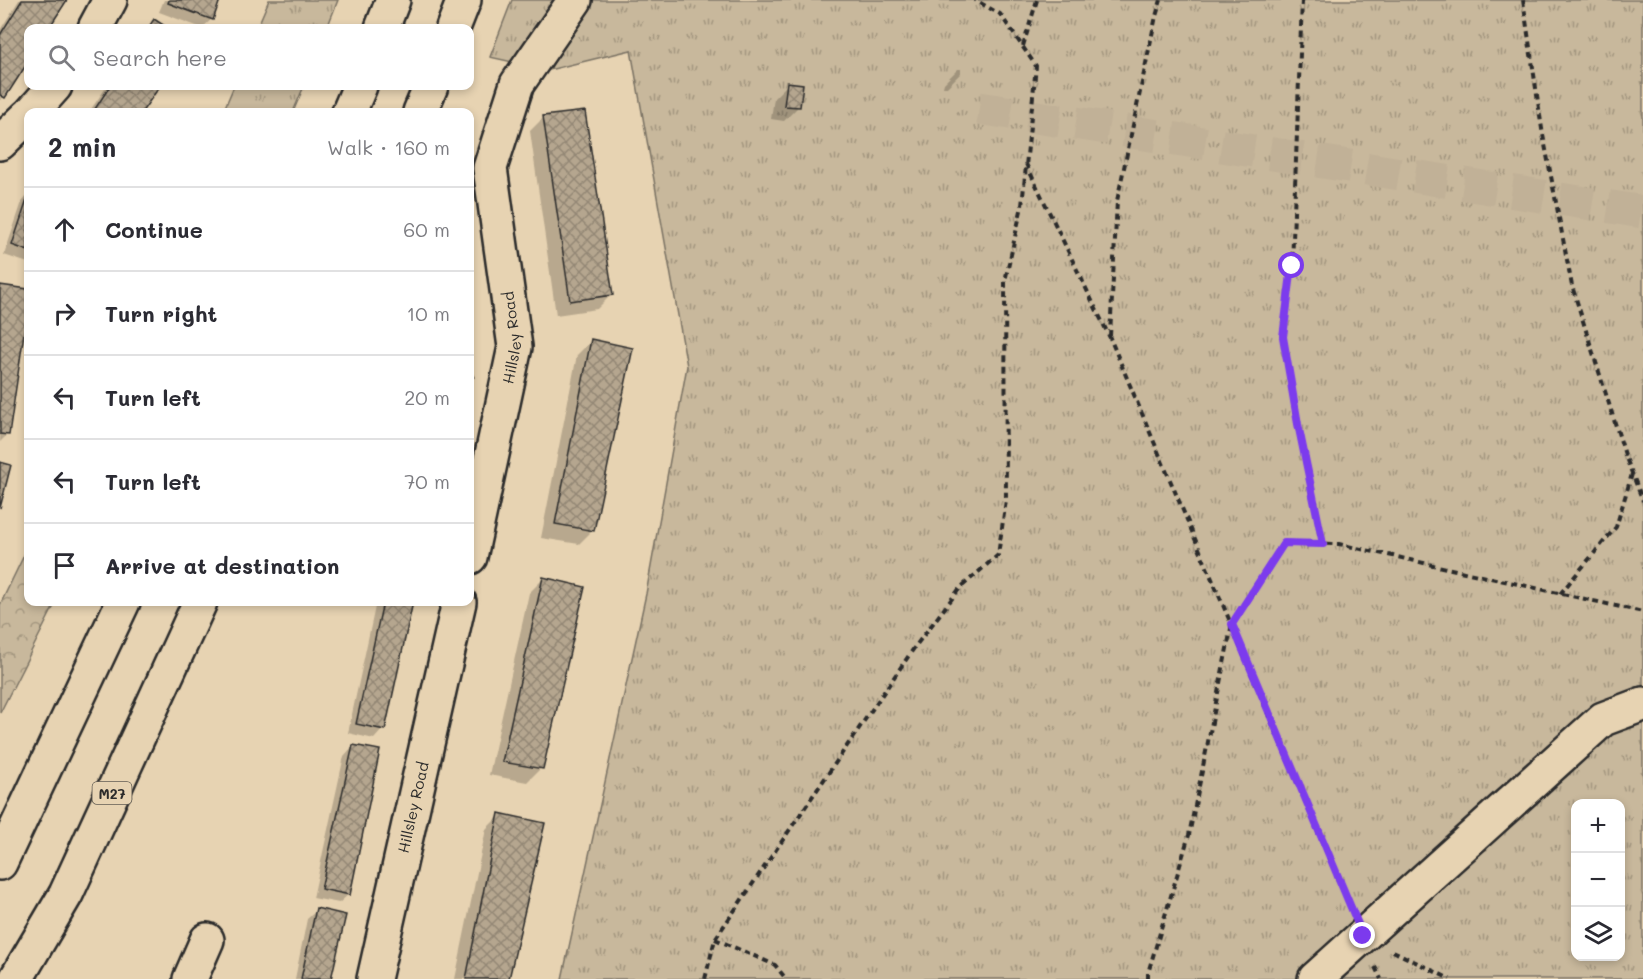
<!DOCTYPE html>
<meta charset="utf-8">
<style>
:root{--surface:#fff;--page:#f2f2f3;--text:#2b2b33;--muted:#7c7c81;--line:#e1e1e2}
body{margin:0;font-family:Mali,sans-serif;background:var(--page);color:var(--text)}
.controls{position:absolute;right:18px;bottom:18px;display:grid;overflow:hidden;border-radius:12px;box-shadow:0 3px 9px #0003}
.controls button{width:54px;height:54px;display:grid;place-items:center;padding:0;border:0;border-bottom:2px solid var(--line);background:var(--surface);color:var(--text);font:30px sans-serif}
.stop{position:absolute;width:18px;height:18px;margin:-14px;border:4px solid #7c3aed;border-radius:50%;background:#fff}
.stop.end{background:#7c3aed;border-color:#fff;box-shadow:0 2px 6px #0008}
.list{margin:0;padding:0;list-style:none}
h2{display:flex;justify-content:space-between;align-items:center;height:78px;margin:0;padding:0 24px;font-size:26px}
h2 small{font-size:20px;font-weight:400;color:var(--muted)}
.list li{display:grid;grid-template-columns:39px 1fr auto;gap:18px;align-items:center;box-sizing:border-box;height:84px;padding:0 24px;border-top:2px solid var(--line)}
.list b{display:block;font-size:22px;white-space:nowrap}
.list em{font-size:20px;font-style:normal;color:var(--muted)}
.icon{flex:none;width:33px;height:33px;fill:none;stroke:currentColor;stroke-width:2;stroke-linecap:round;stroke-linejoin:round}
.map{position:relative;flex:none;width:1643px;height:979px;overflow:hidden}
.search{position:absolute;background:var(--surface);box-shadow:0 3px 9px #0003;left:24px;top:24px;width:450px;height:66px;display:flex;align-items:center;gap:15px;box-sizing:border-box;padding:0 21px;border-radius:12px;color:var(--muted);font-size:22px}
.panel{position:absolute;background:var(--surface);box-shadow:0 3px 9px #0003;left:24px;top:108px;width:450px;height:498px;border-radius:12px}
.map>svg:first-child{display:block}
.grass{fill:url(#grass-tufts);stroke:#7a7264;stroke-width:1.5;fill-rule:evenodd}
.forest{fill:url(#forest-crowns);stroke:#7a7264;stroke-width:1.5}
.shadow{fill:#0003}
.building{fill:url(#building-cross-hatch);stroke:#2b2b2b;stroke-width:1.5}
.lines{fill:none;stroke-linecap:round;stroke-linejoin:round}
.minor-tunnel{stroke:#c1b197;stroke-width:33;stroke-dasharray:33 16;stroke-linecap:butt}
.minor-casing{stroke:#2b2b2b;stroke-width:38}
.highway-casing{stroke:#2b2b2b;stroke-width:38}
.path{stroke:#2b2b2b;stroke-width:4;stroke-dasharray:6 4.5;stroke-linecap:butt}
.minor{stroke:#e7d3b2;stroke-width:33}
.highway{stroke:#e7d3b2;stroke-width:33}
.route{stroke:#7c3aed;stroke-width:8}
.labels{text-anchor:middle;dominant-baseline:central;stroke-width:6;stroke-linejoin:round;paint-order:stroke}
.shield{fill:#e7d3b2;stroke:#635d54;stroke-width:1.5}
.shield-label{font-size:14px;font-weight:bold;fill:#2b2b2b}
.street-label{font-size:15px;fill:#2b2b2b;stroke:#e7d3b2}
</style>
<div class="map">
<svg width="1643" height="979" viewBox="0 0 1643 979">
<defs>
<pattern id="grass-tufts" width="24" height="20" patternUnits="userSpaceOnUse" patternTransform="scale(1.5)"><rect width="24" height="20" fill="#c8b89c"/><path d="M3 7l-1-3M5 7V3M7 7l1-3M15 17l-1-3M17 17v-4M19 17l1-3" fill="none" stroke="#a3967f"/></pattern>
<pattern id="forest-crowns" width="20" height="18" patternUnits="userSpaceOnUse" patternTransform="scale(1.5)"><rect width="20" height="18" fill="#c8b89c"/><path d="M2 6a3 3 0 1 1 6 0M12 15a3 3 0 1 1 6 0" fill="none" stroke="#a3967f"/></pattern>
<pattern id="building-cross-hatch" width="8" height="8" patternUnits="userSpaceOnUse" patternTransform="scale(1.5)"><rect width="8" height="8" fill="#b5a68f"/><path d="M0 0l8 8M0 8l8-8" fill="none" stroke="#938775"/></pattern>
</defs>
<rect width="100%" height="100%" fill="#e7d3b2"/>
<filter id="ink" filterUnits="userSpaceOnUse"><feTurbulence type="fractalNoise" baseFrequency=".0167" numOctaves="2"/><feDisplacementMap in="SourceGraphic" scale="12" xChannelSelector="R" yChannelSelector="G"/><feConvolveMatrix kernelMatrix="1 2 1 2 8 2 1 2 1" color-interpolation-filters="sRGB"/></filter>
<g filter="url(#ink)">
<!-- grass -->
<g class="grass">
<path d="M269,0H338L327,28H257Z"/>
<path d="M512,0H1643V979H562L646,594L687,366L631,50L549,70L490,57ZM1576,804H1620V956H1576Z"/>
<path d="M234,86H304L293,112H223Z"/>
</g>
<!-- forest -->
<path class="forest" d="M28,547V602H56L0,713V605Z"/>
<!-- shadow -->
<g class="shadow">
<path d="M19,0H66L48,28H28V59L0,101V30Z"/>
<path d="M164,0H219L212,19L202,28L159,12Z"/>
<path d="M958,69H961V73L947,87H943L944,83Z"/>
<path d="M788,84L798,107L784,121L771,119L774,98Z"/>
<path d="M107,86H158L140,112H89Z"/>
<path d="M544,117L611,295L597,309L556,315L530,131Z"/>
<path d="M28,195V263L4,255L22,202Z"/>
<path d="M0,287L28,291L8,434L0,442Z"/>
<path d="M591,341L593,530L579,544L541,538L577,355Z"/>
<path d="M543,579L541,768L527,782L489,775L529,593Z"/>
<path d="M376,602H411L383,729L374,739L348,733Z"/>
<path d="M353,746L349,894L339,903L313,898L344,756Z"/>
<path d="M500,815L508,979H455L486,829Z"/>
<path d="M317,910L330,979H295L307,919Z"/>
</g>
<!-- building -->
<g class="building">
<path d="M22,0H67L49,28H28V62L5,98L0,95V35Z"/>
<path d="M169,0H220L213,20L168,3Z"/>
<path d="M154,19L168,28H148Z"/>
<path d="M787,82L803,84L800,107L784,106Z"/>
<path d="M110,86H160L142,112H93Z"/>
<path d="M585,111L613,295L570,301L543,116Z"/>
<path d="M28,197V251L12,245Z"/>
<path d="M0,285L28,289V306L9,435L0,434Z"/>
<path d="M591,339L633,348L594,531L555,524Z"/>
<path d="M0,462L11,465L0,508Z"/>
<path d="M543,577L585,587L543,769L502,762Z"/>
<path d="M383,602H413L385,730L356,724Z"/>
<path d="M353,745L380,750L350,895L321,889Z"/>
<path d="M499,813L545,823L509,979H466Z"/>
<path d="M316,908L346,915L331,979H301Z"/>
</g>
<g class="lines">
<!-- minor-tunnel -->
<path class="minor-tunnel" d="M979,108L1643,212"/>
<!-- minor casing -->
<g class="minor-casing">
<g id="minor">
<path d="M95,28L110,0"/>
<path d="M32,112L55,86"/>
<path d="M0,143L28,116"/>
<path id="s1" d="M470,557L515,347L490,168L517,84L575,0"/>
<path d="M190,979L207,940"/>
<path id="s2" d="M374,979L459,602"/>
<path d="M1315,979L1603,719L1643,704"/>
</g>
</g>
<!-- highway casing -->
<g class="highway-casing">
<g id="highway">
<path d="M382,28L393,0"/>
<path d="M453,28L464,0"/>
<path d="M349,112L360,86"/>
<path d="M420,112L431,86"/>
<path d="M0,863L123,602"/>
<path d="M16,979L66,894L200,602"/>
</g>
</g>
<!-- path -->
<g class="path">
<path d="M1302,0L1292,266L1283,337L1298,424L1323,544"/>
<path d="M1523,0L1542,129L1572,286L1626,458L1643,501"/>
<path d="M1023,46L1037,0"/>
<path d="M1026,164L1110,338L1350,905"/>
<path d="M1110,336L1117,201L1156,16L1161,0"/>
<path d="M470,373L475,382"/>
<path d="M1560,594L1616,527L1632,474"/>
<path d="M715,939L775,965L786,979"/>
<path d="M1393,951L1450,979"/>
<path d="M1375,967L1381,979"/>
<path d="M705,979L715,939L914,648L960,588L998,555L1006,500L1005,281L1022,206L1036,66L1000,14L975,0"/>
<path d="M1148,979V973L1189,835L1232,624L1284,543L1339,544L1643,612"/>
</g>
<!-- minor -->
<use href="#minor" class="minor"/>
<!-- highway -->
<use href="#highway" class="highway"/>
</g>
</g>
<g class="lines" filter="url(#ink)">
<!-- route -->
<path class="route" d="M1292,266L1283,337L1298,424L1323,544L1284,543L1232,624L1363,936"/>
</g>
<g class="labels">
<!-- shield labels -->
<rect class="shield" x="92.5" y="782" width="39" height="22" rx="4.5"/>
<g class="shield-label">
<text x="112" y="793">M27</text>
</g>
<!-- street labels -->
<g class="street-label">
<text stroke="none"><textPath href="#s1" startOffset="224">Hillsley Road</textPath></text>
<text stroke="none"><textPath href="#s2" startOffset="176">Hillsley Road</textPath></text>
</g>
</g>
</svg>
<div class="controls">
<button>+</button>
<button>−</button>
<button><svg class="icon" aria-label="layers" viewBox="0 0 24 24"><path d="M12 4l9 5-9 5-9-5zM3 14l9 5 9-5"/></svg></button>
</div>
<div class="stop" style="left:1292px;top:266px"></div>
<div class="stop end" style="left:1363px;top:936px"></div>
<div class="search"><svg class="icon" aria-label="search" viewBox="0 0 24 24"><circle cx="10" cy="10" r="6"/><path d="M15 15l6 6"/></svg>Search here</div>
<section class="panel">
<h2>2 min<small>Walk · 160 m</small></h2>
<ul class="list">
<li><svg class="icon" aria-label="ahead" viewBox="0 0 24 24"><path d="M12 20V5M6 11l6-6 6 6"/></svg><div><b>Continue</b></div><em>60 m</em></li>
<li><svg class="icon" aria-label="right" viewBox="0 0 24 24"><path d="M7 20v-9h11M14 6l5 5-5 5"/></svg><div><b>Turn right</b></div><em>10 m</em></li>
<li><svg class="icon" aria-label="left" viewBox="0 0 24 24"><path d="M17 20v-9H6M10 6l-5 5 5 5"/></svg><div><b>Turn left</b></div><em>20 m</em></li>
<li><svg class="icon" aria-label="left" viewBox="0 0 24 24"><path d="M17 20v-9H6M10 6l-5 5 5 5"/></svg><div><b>Turn left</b></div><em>70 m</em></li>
<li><svg class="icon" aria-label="arrive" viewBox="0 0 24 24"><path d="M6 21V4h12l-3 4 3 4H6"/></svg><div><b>Arrive at destination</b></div></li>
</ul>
</section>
</div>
